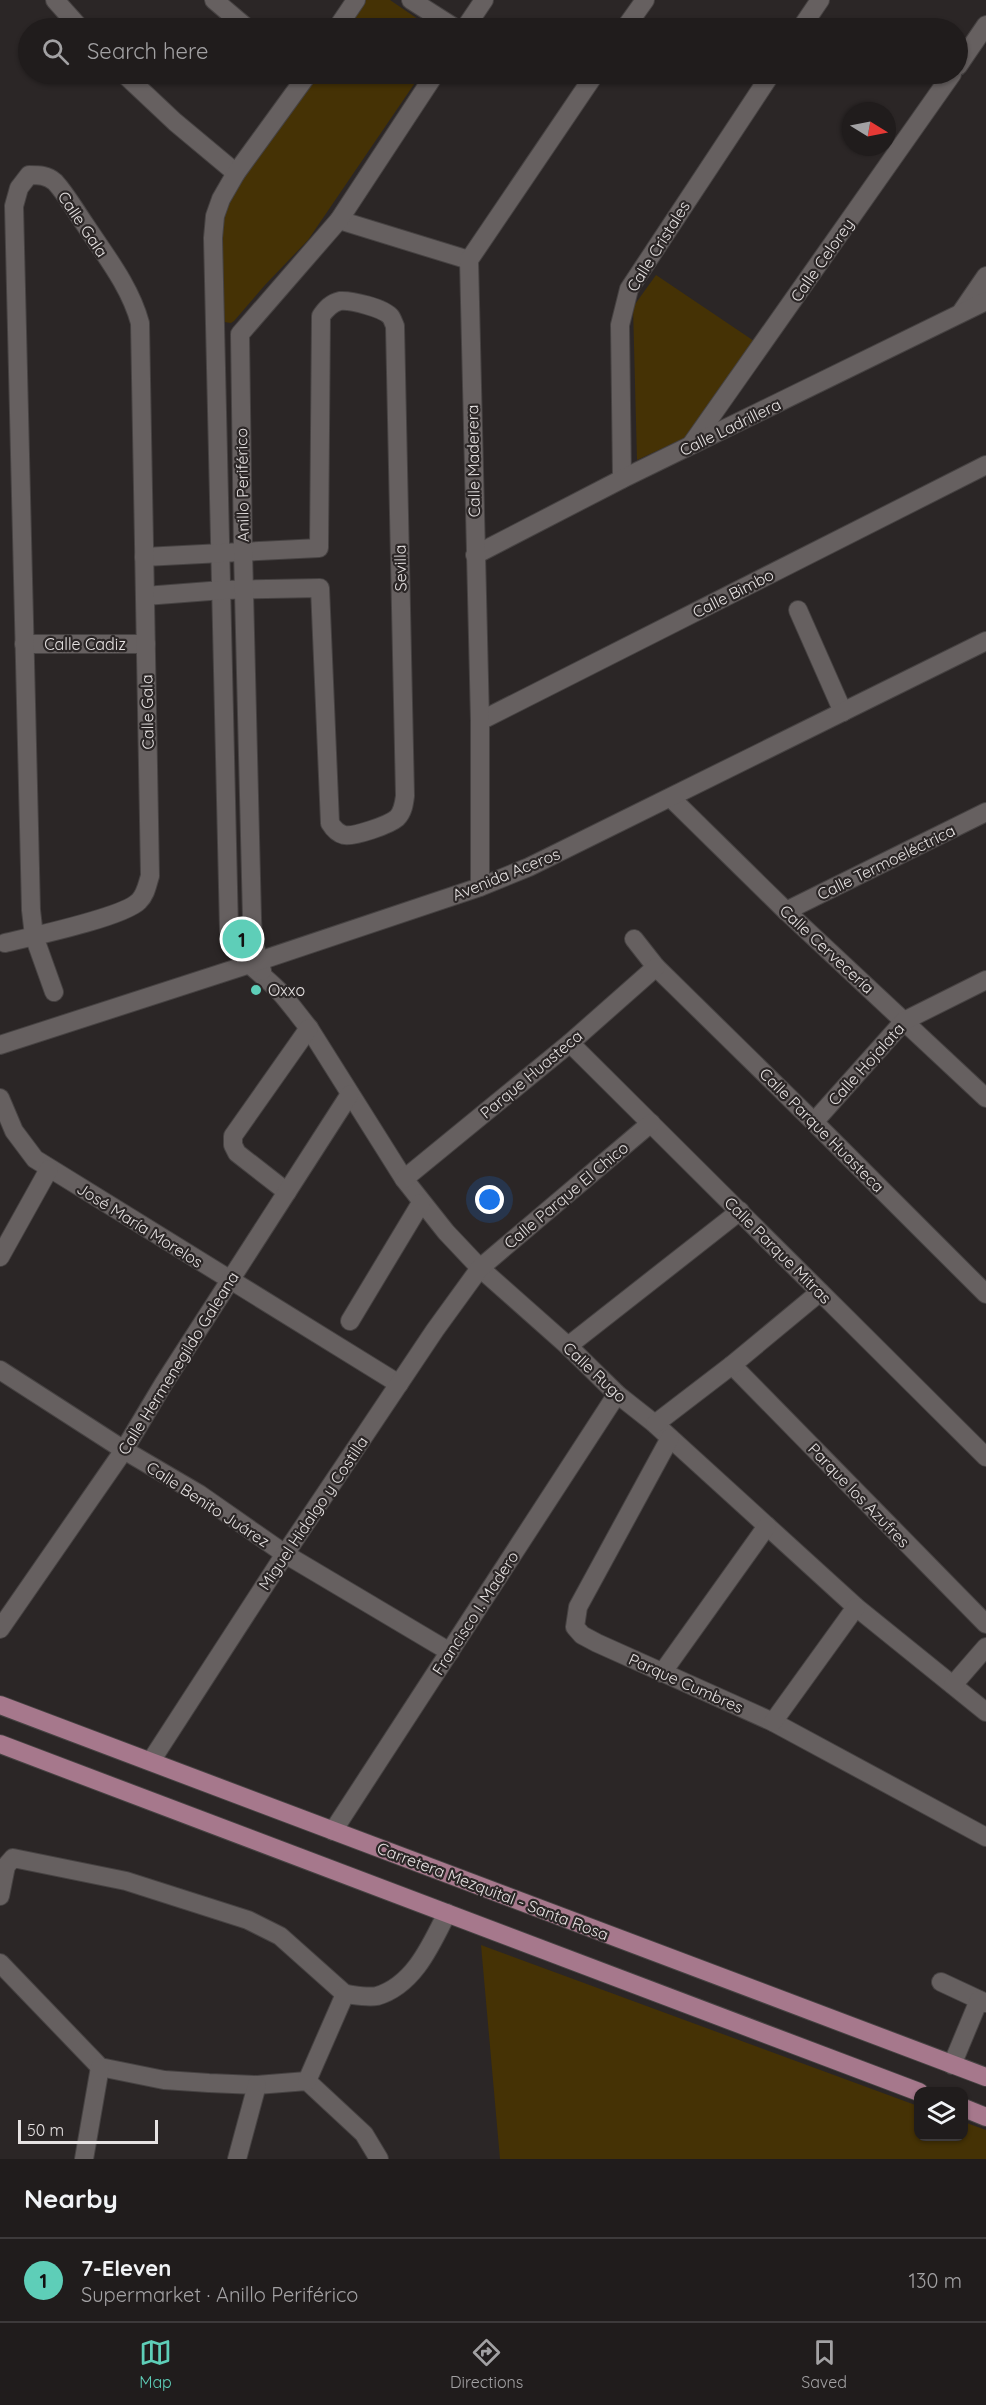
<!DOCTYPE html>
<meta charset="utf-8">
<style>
:root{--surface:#201c1c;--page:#2d2929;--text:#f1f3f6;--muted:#a2a1a3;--line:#3d3a3b;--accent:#5eceb8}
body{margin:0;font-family:Quicksand,sans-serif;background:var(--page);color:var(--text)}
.controls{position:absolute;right:18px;bottom:18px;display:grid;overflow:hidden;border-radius:12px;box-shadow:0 2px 4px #0004}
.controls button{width:54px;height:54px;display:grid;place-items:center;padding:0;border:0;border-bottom:2px solid var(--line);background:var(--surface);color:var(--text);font:30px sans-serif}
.compass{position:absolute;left:842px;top:102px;width:54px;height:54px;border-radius:50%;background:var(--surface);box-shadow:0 2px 4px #0004;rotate:100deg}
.scale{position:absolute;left:18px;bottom:15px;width:140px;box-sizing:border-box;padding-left:6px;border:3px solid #e6e2e2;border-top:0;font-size:16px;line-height:21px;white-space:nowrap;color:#e6e2e2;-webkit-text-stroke:4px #2b2626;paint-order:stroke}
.you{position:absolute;left:490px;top:1200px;width:21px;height:21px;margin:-15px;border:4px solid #fff;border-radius:50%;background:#1a73e8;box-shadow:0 0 0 9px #1a73e833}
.badge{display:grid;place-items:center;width:39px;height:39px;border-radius:50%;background:var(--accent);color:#111;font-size:20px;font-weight:700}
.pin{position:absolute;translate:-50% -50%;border:3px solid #fff;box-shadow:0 2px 6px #0006}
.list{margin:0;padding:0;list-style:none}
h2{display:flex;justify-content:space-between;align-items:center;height:78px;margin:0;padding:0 24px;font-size:26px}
h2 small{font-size:20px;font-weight:400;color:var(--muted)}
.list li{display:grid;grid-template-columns:39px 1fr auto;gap:18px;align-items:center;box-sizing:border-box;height:84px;padding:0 24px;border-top:2px solid var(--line)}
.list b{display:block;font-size:22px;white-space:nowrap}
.list p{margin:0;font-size:20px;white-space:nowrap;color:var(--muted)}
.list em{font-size:20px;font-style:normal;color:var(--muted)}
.icon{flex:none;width:33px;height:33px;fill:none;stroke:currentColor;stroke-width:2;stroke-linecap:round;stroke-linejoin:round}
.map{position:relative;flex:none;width:986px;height:2159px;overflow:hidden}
.search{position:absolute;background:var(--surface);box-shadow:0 2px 4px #0004;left:18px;right:18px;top:18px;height:66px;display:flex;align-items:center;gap:15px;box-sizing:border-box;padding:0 21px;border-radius:33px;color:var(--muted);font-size:22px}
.sheet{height:162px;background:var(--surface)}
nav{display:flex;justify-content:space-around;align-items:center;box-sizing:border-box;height:84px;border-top:2px solid var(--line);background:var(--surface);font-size:16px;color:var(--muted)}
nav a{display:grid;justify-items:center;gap:3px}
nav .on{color:var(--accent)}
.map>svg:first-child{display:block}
.green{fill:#453205}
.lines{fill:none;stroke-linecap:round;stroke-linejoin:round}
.minor-casing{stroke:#464242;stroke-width:20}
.major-casing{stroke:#464242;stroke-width:20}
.minor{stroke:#666060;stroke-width:18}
.major{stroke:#a6788c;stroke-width:18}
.poi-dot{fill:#5eceb8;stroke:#2b2626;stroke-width:2}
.labels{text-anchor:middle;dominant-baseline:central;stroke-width:4.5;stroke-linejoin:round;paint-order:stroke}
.street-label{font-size:16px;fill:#e6e2e2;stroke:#2b2626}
.poi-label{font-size:16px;fill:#e6e2e2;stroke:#2b2626;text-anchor:start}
</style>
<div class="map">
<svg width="986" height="2159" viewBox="0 0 986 2159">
<rect width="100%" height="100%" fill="#2b2626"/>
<!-- green -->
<g class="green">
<path d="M359,0H390L431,28H340Z"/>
<path d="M309,74H421L308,240L265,285L234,321L231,323L224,322L218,257L223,204Z"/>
<path d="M656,275L754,341L689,436L637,460L633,307Z"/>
<path d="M481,1945L918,2106V2136H964V2122L986,2130V2159H500Z"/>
</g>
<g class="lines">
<!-- minor casing -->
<g class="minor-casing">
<g id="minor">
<path d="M55,0L80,28"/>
<path d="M214,0L247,28"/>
<path d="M411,0L455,28"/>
<path d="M337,28L356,0"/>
<path d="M465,28L484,0"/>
<path d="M625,28L645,0"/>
<path d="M801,28L820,0"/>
<path d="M958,66L986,25"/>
<path d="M124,74L175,122L236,173"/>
<path d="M308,74L236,173L221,199L215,216L213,238L229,930C235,959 259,970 279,991C290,1003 299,1016 309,1028L404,1179L446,1232L480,1268L568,1346L617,1394L655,1424L856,1607L986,1712"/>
<path d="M339,220L469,260"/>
<path d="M962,311L986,276"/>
<path d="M691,445L952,74"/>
<path d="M622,479L620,325L629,289L771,74"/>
<path d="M475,555L622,479L986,301"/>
<path d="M144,557L319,548L321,316C326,309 331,303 340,301C351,300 384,308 391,317C392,318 394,324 395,326L405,796C404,804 403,812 397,818C389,825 354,837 344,835C337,833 333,828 330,823L320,588L223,590L145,596"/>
<path d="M798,610L843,712"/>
<path d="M24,644H146"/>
<path d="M480,721L986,465"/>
<path d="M671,798L786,911L986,1098"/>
<path d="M480,887V721L469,260L595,74"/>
<path d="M786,911L986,812"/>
<path d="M634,939L656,967L814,1122L986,1294"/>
<path d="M5,943C30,937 124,917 139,901C146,894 147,885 150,876L140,323C130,286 105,255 84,223C75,210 66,194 55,182C47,175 39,175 29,175L19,188L14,206L31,910L34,936L54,992"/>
<path d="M262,971L253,940L252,918L243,551L240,334L339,220L435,74"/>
<path d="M570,1043L986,1457"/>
<path d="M0,1045L250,964L480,887L529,867L986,641"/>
<path d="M0,1098L14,1131L35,1159L399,1384"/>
<path d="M814,1122L904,1021L986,980"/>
<path d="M404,1179L570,1043L656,967"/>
<path d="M287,1192L237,1153L233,1145V1136L309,1028"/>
<path d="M0,1257L49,1169"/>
<path d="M350,1321L421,1203"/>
<path d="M568,1346L740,1211"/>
<path d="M732,1365L986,1624"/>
<path d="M0,1370L124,1450L199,1494L285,1554L450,1652"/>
<path d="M655,1424L732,1365L820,1292"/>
<path d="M670,1438L578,1607L575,1627L582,1635L597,1643L773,1722L986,1837"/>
<path d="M0,1629L124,1450L164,1383L350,1094"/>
<path d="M662,1673L767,1526"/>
<path d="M953,1685L986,1647"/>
<path d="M773,1722L856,1607"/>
<path d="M151,1761L285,1554L435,1330L480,1268L651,1123"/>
<path d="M333,1831L617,1394"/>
<path d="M0,1896L6,1866L13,1858L126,1881L248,1920L280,1936L345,1994"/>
<path d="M0,1963L100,2067L164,2080L209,2083L257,2085L307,2081L364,2134L379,2159"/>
<path d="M941,1982L986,2003"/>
<path d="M952,2065L979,2000"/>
<path d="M307,2081L345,1994C354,1995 368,1998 377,1996C414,1985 431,1945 447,1913"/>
<path d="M84,2159L100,2067"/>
<path d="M237,2159L257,2085"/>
</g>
</g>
<!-- major casing -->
<g class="major-casing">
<g id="major">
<path d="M0,1705L986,2077"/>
<path d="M0,1744L919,2092"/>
<path d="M964,2108L986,2117"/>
</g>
</g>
<!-- minor -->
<use href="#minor" class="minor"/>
<!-- major -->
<use href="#major" class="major"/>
</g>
<!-- markers -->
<circle class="poi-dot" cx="256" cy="990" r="6"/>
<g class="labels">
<!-- street labels -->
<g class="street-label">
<text transform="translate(83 224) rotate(56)">Calle Gala</text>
<text transform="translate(658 246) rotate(-58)">Calle Cristales</text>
<text transform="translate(822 260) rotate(-55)">Calle Celorey</text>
<text transform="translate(730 427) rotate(-26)">Calle Ladrillera</text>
<text transform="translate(473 461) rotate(-91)">Calle Maderera</text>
<text transform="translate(242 485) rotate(-91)">Anillo Periférico</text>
<text transform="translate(400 568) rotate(-91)">Sevilla</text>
<text transform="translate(733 593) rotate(-27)">Calle Bimbo</text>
<text x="85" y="644">Calle Cadiz</text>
<text transform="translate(147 712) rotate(-91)">Calle Gala</text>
<text transform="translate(886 862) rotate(-26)">Calle Termoeléctrica</text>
<text transform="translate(506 874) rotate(-22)">Avenida Aceros</text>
<text transform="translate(827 949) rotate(43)">Calle Cervecería</text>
<text transform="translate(866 1064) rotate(-48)">Calle Hojalata</text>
<text transform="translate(531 1074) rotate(-40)">Parque Huasteca</text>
<text transform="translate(822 1130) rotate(45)">Calle Parque Huasteca</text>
<text transform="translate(566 1195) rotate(-40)">Calle Parque El Chico</text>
<text transform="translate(140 1225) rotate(32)">José María Morelos</text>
<text transform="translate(778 1250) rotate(45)">Calle Parque Mitras</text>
<text transform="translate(178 1363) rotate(-58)">Calle Hermenegildo Galeana</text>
<text transform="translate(595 1372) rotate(43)">Calle Rugo</text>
<text transform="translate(859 1495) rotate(46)">Parque los Azufres</text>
<text transform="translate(208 1504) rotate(33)">Calle Benito Juárez</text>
<text transform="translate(313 1513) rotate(-56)">Miguel Hidalgo y Costilla</text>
<text transform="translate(475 1613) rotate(-57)">Francisco I. Madero</text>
<text transform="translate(686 1683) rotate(24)">Parque Cumbres</text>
<text transform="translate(493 1891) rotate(21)">Carretera Mezquital - Santa Rosa</text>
</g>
<!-- poi labels -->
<g class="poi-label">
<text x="268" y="990">Oxxo</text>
</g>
</g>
</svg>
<div class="controls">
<button><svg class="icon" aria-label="layers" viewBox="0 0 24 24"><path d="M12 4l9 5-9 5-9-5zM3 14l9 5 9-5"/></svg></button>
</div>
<svg class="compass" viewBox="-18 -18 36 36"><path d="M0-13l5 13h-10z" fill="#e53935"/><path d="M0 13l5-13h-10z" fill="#a2a1a3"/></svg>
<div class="scale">50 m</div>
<div class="you"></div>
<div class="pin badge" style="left:242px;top:939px">1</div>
<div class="search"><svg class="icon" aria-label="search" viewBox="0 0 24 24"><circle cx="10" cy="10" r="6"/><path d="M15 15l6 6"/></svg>Search here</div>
</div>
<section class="sheet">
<h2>Nearby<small></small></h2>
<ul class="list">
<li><span class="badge">1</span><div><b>7-Eleven</b><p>Supermarket · Anillo Periférico</p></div><em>130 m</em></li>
</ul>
</section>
<nav>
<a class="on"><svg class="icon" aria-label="map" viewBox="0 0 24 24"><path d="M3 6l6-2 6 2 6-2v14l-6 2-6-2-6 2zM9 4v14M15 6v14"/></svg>Map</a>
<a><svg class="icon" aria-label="directions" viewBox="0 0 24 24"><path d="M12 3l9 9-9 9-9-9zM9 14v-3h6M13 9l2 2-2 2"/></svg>Directions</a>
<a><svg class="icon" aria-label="saved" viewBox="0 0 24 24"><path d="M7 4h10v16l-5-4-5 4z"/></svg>Saved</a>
</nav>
